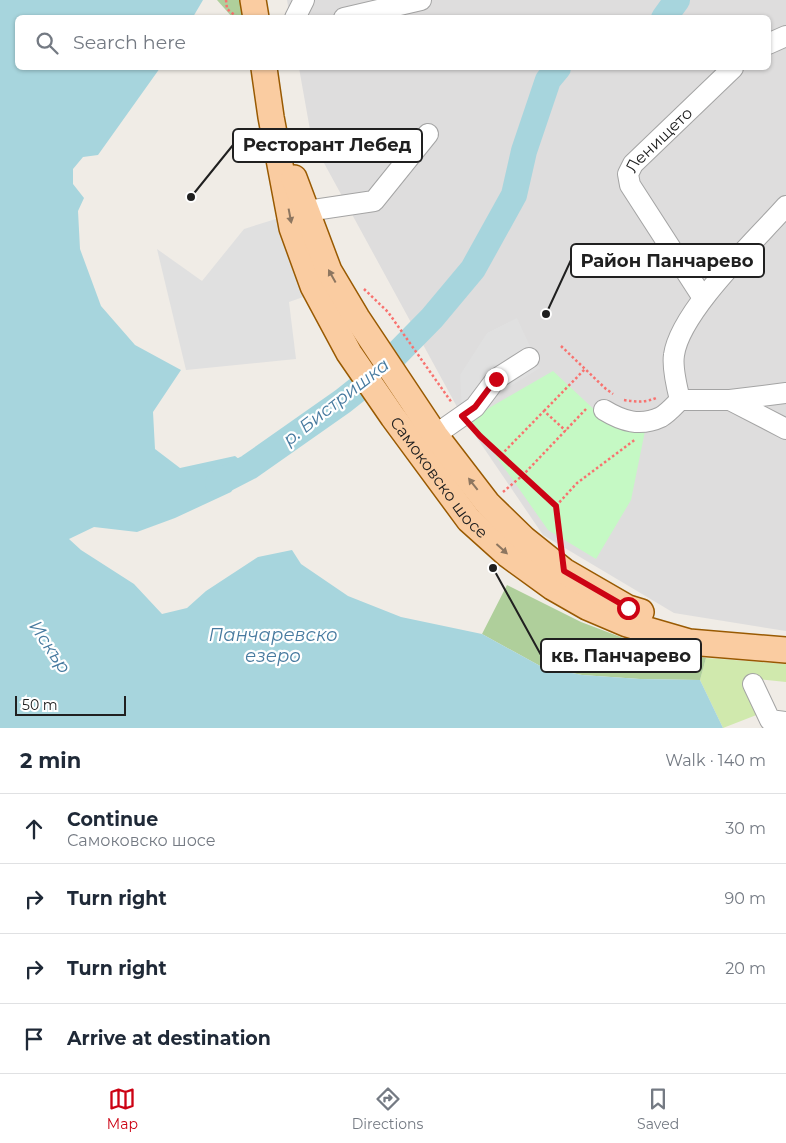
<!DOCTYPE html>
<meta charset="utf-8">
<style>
:root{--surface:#fff;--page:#f2f2f3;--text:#1f2937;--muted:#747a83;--line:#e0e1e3;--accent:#cc0314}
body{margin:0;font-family:Montserrat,sans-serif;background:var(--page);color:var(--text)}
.scale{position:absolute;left:15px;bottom:12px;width:111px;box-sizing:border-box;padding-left:5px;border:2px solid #202020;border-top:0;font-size:14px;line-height:18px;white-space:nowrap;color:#202020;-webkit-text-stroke:4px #fff;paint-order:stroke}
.stop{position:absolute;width:15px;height:15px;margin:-11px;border:4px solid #cc0314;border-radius:50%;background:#fff}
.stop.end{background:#cc0314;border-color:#fff;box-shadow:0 1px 5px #0008}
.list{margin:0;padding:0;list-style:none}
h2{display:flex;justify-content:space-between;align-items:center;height:65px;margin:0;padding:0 20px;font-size:21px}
h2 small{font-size:16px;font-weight:400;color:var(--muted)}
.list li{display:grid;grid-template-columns:32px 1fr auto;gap:15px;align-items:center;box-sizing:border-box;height:70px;padding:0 20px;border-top:1px solid var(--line)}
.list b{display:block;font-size:19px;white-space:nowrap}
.list p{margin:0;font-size:16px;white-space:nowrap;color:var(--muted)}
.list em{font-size:16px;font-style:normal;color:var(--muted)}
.icon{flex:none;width:28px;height:28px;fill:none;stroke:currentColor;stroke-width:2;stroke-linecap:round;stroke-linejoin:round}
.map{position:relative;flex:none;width:786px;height:728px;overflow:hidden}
.search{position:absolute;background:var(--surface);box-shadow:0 1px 4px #0004;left:15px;right:15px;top:15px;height:55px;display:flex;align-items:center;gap:12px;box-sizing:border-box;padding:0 18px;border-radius:8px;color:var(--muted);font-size:19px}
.sheet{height:345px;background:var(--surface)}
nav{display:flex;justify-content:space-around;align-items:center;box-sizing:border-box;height:70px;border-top:1px solid var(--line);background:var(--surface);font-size:14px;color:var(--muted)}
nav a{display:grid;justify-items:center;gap:2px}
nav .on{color:var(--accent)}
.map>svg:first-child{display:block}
.residential{fill:#dedddd}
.grass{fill:#d0e9ad}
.forest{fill:#afcf9b}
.park{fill:#c5f9c4}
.parking{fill:#e0e0e0}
.water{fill:#a7d5dd}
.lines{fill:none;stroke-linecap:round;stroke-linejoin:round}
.river{stroke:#a7d5dd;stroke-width:26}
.minor-casing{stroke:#a4a4a4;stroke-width:22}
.major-casing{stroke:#995a02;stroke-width:28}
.path{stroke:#f8726f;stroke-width:2.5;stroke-dasharray:2.5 2.5;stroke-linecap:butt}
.minor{stroke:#fff;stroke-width:20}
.major{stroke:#facca1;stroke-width:25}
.oneway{fill:#8d7660}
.route{stroke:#cc0314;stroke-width:6}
.labels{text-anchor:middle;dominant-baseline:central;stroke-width:4.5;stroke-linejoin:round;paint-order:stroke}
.street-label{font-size:16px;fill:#202020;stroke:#fff}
.water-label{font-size:18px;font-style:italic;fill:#477a9f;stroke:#fff}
.leader{fill:none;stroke:#202020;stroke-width:2}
.callout-dot{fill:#202020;stroke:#fff;stroke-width:2}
.callout{fill:#fff;stroke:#202020;stroke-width:2}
.callout-label{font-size:18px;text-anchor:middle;font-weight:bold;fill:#202020}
</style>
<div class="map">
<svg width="786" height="728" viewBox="0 0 786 728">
<rect width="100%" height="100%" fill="#f0ece6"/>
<!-- residential -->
<path class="residential" d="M287,0H786V631L674,613L543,535L462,416L312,141L299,68H768V18H290Z"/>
<!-- grass -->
<path class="grass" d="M706,658L786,664V682L747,678L759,714L723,728L700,680Z"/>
<!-- forest -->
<g class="forest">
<path d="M217,0H242L244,17H232Z"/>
<path d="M507,585L581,622L639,644L706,658L700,680L640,679L582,675L542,667L482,634Z"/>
</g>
<!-- park -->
<path class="park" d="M553,371L600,415L646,426L631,500L596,559L548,530L470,419Z"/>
<!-- parking -->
<g class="parking">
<path d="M279,218L309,295L289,302L296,359L186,370L157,249L202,281L244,229Z"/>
<path d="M517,318L540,368L462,416L460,375L487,333Z"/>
</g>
<!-- water -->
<path class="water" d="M0,0H203L193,17L18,18V68H160L98,155L83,157L73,169V184L84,198L78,211L80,249L101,306L135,345L181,370L153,412L155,449L180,468L235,456L249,467L231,492L175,518L137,532L94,527L69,539L81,550L134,584L162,614L187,608L206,591L258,557L292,550L301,564L348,596L401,617L482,634L542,667L582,675L640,679L700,680L723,728H0Z"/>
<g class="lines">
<!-- river -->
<g class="river">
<path d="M664,18L677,0"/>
<path d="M218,483L249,467L343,401L377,374L432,318L473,269L514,195L524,151L548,80L558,68"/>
</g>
<!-- minor casing -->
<g class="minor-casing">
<g id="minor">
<path d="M295,18L304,0"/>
<path d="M344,18L421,0"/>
<path d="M768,44L786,36"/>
<path d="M307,211L374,201L428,134"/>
<path id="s1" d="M703,298L630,185L628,174L633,164L733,68"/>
<path d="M680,400C677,388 672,367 674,355C680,311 756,240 786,206"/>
<path d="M730,400L786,429"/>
<path d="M604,410C622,421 640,427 661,417C668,413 674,406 680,400H730L786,393"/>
<path d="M435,435L475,407L496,379L529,358"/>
<path d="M753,684L770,720L786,722"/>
</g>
</g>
<!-- major casing -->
<g class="major-casing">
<g id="major">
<path d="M253,0L256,18"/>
<path id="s2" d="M264,68L271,117L292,228L313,286L349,353L393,417L469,520L508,555L552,587L587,607L627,624L689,642L786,650"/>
<path d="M294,178L329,271L357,318L435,435L488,504L524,539L564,571L628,608L641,612"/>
</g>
</g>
<!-- path -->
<g class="path">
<path d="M226,0L227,9L236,16"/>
<path d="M364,289L388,312L452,403"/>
<path d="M561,346L606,389L613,394"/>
<path d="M624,400C636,402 646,403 658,397"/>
<path d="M544,411L585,369"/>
<path d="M473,428L556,506L561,544"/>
<path d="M501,455L544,411L566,431"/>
<path d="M503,492L523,475L586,409"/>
<path d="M556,506L577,483L636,439"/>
</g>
<!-- minor -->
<use href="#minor" class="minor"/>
<!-- major -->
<use href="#major" class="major"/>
</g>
<!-- one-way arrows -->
<defs><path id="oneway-solid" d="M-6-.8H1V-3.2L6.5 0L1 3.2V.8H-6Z" transform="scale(1.25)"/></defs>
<g class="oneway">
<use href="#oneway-solid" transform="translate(290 216) rotate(79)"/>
<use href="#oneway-solid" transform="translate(332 276) rotate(-119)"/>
<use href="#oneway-solid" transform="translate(473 484) rotate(-128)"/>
<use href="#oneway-solid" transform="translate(502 549) rotate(42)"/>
</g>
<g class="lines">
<!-- route -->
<path class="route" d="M496,379L475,407L462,416L480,436L556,506L564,571L628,608"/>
</g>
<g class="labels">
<!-- street labels -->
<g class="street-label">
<text stroke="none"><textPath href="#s1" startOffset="192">Ленището</textPath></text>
<text stroke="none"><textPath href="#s2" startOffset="454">Самоковско шосе</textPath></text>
</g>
<!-- water labels -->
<g class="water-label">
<text transform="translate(336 402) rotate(-38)">р. Бистришка</text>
<text x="273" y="635">Панчаревско<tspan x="273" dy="21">езеро</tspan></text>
<text transform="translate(50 647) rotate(56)">Искър</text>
</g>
</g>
<!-- callouts -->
<path class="leader" d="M191 197L233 145M546 314L571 260M493 568L541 655"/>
<g class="callout-dot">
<circle cx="191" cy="197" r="5"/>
<circle cx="546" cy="314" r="5"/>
<circle cx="493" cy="568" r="5"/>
</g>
<g class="callout">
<rect x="233" y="129" width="189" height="33" rx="5"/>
<rect x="571" y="244" width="193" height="33" rx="5"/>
<rect x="541" y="639" width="160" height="33" rx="5"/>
</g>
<g class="callout-label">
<text x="327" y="151">Ресторант Лебед</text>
<text x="667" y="267">Район Панчарево</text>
<text x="621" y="662">кв. Панчарево</text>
</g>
</svg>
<div class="scale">50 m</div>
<div class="stop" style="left:628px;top:608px"></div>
<div class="stop end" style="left:496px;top:379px"></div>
<div class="search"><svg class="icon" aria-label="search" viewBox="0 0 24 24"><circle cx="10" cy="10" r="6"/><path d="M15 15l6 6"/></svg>Search here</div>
</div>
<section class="sheet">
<h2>2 min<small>Walk · 140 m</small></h2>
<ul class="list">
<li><svg class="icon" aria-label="ahead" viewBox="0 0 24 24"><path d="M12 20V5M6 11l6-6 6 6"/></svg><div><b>Continue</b><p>Самоковско шосе</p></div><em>30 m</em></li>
<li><svg class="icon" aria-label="right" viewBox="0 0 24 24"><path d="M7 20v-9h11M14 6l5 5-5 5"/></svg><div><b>Turn right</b></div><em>90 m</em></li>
<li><svg class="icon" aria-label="right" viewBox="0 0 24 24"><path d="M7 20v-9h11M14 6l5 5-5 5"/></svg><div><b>Turn right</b></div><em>20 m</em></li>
<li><svg class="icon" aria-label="arrive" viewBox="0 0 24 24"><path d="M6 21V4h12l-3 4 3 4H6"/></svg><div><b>Arrive at destination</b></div></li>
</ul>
</section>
<nav>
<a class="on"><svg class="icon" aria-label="map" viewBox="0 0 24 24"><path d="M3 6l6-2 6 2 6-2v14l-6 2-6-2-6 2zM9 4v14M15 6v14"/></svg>Map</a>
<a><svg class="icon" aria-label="directions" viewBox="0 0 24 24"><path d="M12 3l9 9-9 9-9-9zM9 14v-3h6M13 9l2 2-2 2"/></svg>Directions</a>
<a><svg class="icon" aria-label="saved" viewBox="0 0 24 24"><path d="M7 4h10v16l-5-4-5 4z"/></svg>Saved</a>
</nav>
